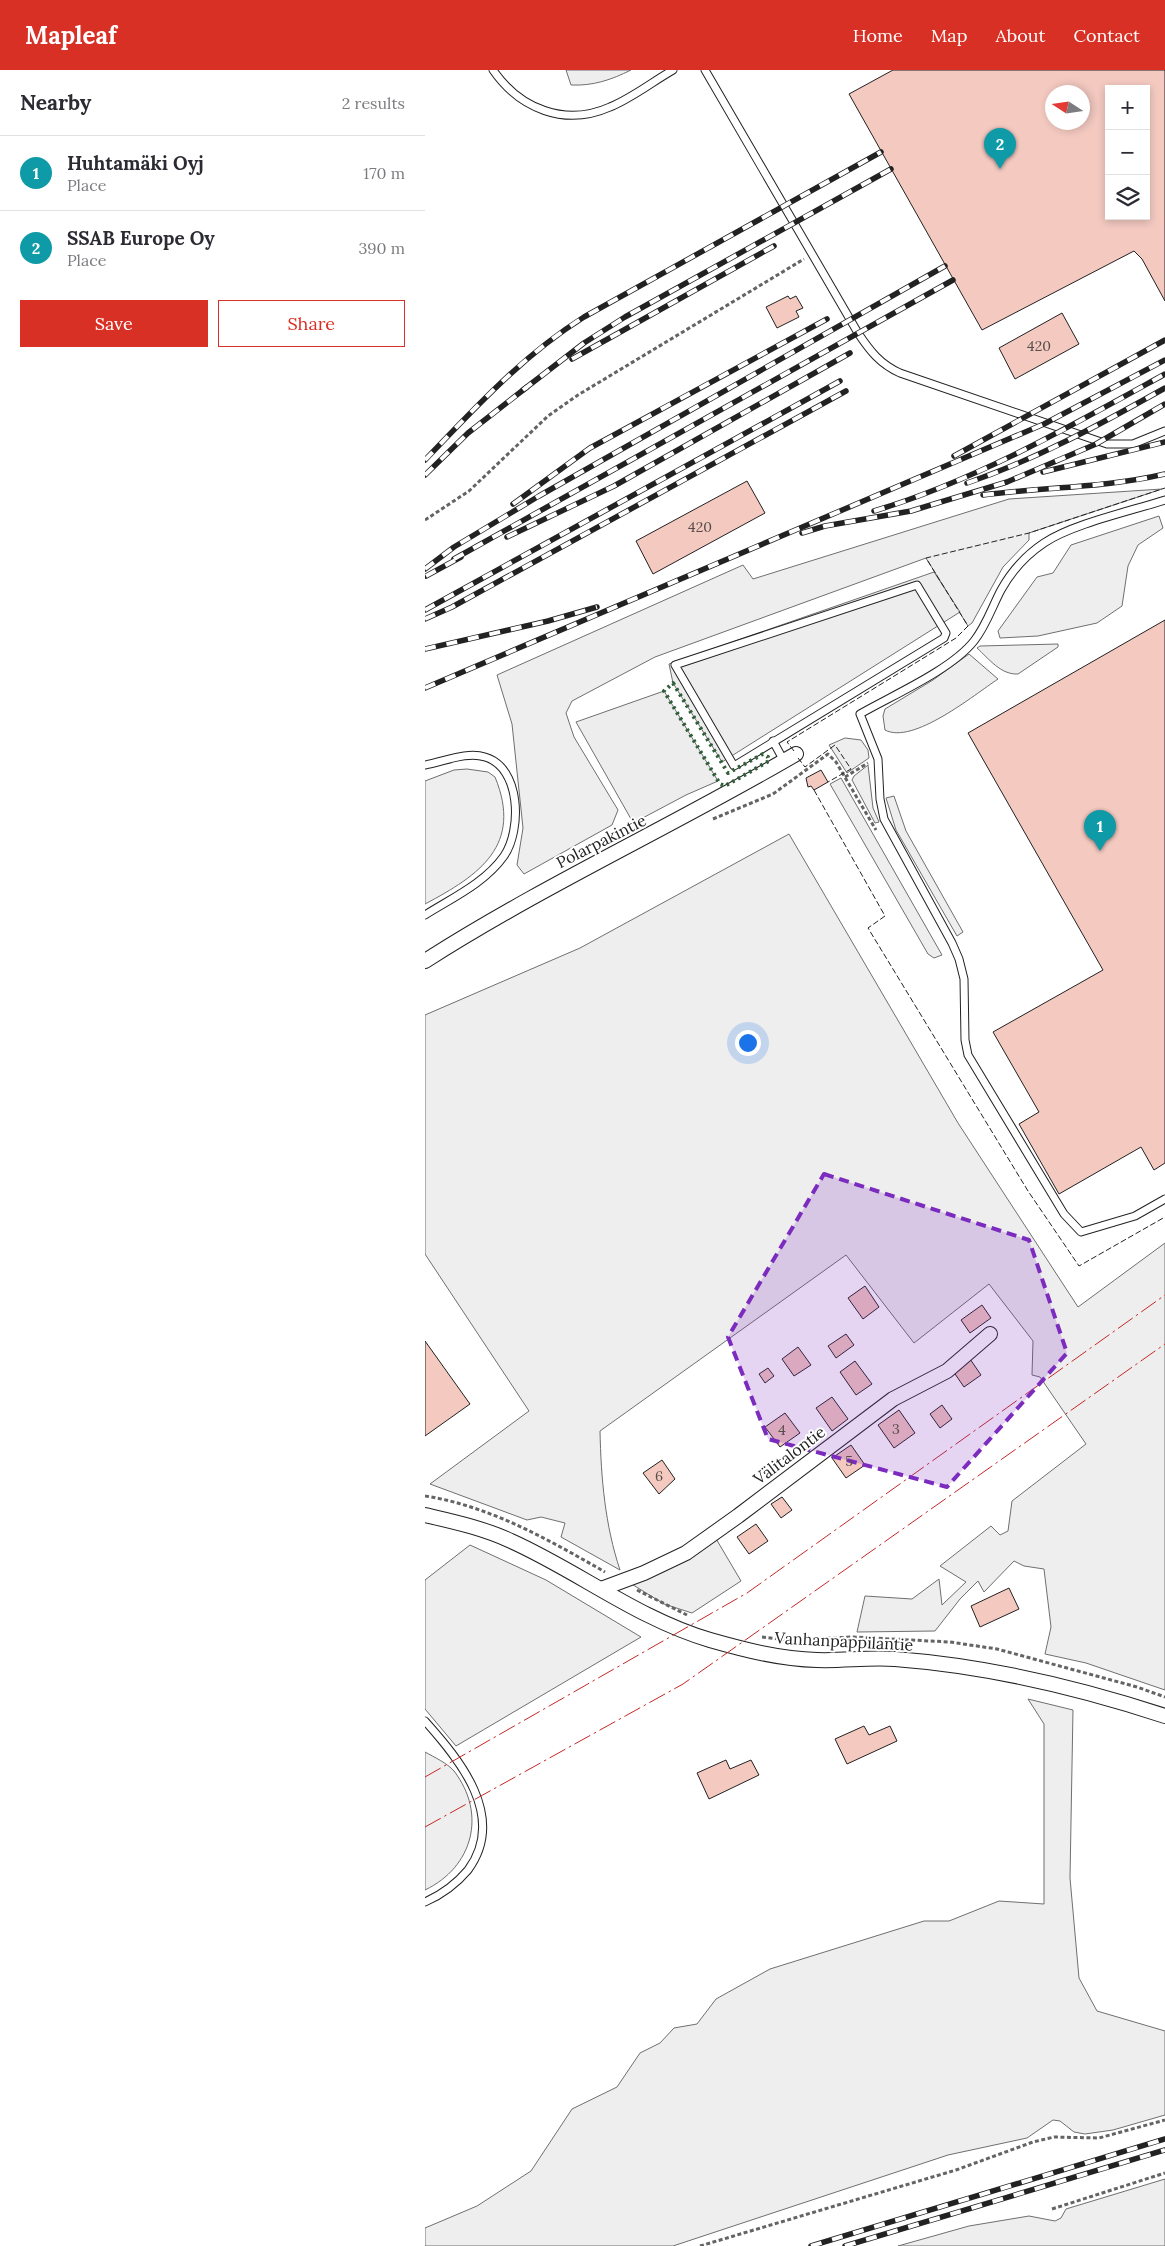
<!DOCTYPE html>
<meta charset="utf-8">
<style>
:root{--surface:#fff;--page:#f2f2f3;--text:#2b2b33;--muted:#7c7c81;--line:#e1e1e2;--accent:#d93025}
body{margin:0;font-family:Lora,serif;background:var(--page);color:var(--text)}
.controls{position:absolute;right:15px;top:15px;display:grid;overflow:hidden;border-radius:0px;box-shadow:0 2px 8px #0003}
.controls button{width:45px;height:45px;display:grid;place-items:center;padding:0;border:0;border-bottom:1px solid var(--line);background:var(--surface);color:var(--text);font:25px sans-serif}
.compass{position:absolute;left:620px;top:15px;width:45px;height:45px;border-radius:50%;background:var(--surface);box-shadow:0 2px 8px #0003;rotate:282deg}
.you{position:absolute;left:322px;top:972px;width:18px;height:18px;margin:-12px;border:4px solid #fff;border-radius:50%;background:#1a73e8;box-shadow:0 0 0 8px #1a73e833}
.badge{display:grid;place-items:center;width:32px;height:32px;border-radius:50%;background:var(--accent);color:#fff;font-size:16px;font-weight:700}
.pin{position:absolute;translate:-50% -41px;filter:drop-shadow(0 1px 2px #0008)}
.pin::after{content:'';position:absolute;top:26px;width:18px;height:15px;background:inherit;clip-path:polygon(0 0,100% 0,50% 100%)}
.list{margin:0;padding:0;list-style:none}
h2{display:flex;justify-content:space-between;align-items:center;height:65px;margin:0;padding:0 20px;font-size:21px}
h2 small{font-size:16px;font-weight:400;color:var(--muted)}
.list li{display:grid;grid-template-columns:32px 1fr auto;gap:15px;align-items:center;box-sizing:border-box;height:75px;padding:0 20px;border-top:1px solid var(--line)}
.list b{display:block;font-size:19px;white-space:nowrap}
.list p{margin:0;font-size:16px;white-space:nowrap;color:var(--muted)}
.list em{font-size:16px;font-style:normal;color:var(--muted)}
.actions{display:flex;gap:10px;padding:15px 20px}
.actions a{flex:1;padding:11px 0;border:1px solid var(--accent);border-radius:0px;text-align:center;font-size:18px;color:var(--accent)}
.actions .main{background:var(--accent);color:#fff}
.icon{flex:none;width:28px;height:28px;fill:none;stroke:currentColor;stroke-width:2;stroke-linecap:round;stroke-linejoin:round}
.map{position:relative;flex:none;width:740px;height:2176px;overflow:hidden}
header{display:flex;align-items:center;gap:30px;box-sizing:border-box;height:70px;padding:0 25px;background:var(--accent);color:#fff}
header strong{font-size:24px}
nav{display:flex;gap:28px;margin-inline-start:auto;font-size:18px}
main{display:flex}
aside{flex:1;background:var(--surface)}
.map>svg:first-child{display:block}
.green{fill:#eee;stroke:#6f6f6f}
.parking{fill:#ededed;stroke:#6f6f6f}
.building{fill:#f3c9c0;stroke:#222;fill-rule:evenodd}
.lines{fill:none;stroke-linecap:round;stroke-linejoin:round}
.lane-casing{stroke:#222;stroke-width:9}
.street-casing{stroke:#222;stroke-width:16}
.path{stroke:#646464;stroke-width:3;stroke-dasharray:4 2.5;stroke-linecap:butt}
.lane{stroke:#fff;stroke-width:7}
.street{stroke:#fff;stroke-width:14}
.rail-casing{stroke:#222;stroke-width:5.5}
.rail{stroke:#fff;stroke-width:4;stroke-dasharray:11;stroke-linecap:butt}
.hedge{stroke:#2f5e38;stroke-width:4;stroke-dasharray:2.5 4;stroke-linecap:butt}
.fence{stroke:#222;stroke-width:1;stroke-dasharray:6 2.5;stroke-linecap:butt}
.power{stroke:#c62828;stroke-width:1;stroke-dasharray:18 4 2.5 4;stroke-linecap:butt}
.marked{fill:#7b2cbf;fill-opacity:0.2;stroke:#7b2cbf;stroke-width:4;stroke-dasharray:10 6;stroke-linejoin:round}
.labels{text-anchor:middle;dominant-baseline:central;stroke-width:4;stroke-linejoin:round;paint-order:stroke}
.number-label{font-size:14px;fill:#564c4a}
.street-label{font-size:16px;fill:#222;stroke:#fff}
</style>
<header>
<strong>Mapleaf</strong>
<nav><a>Home</a><a>Map</a><a>About</a><a>Contact</a></nav>
</header>
<main>
<aside>
<h2>Nearby<small>2 results</small></h2>
<ul class="list">
<li><span class="badge" style="background:#0f9aa8">1</span><div><b>Huhtamäki Oyj</b><p>Place</p></div><em>170 m</em></li>
<li><span class="badge" style="background:#0f9aa8">2</span><div><b>SSAB Europe Oy</b><p>Place</p></div><em>390 m</em></li>
</ul>
<div class="actions"><a class="main">Save</a><a>Share</a></div>
</aside>
<div class="map">
<svg width="740" height="2176" viewBox="0 0 740 2176">
<rect width="100%" height="100%" fill="#fff"/>
<!-- green -->
<g class="green">
<path d="M141,0H206C186,10 168,16 146,15Z"/>
<path d="M737,419L604,463V470L578,497L547,553L543,556L501,488L230,587L147,631L141,643L149,667L193,740L187,755L99,804L92,795L98,758L87,654L72,605L318,495L328,509L584,429Z"/>
<path d="M734,446L738,458L713,475L703,496L697,536L672,553L613,566L575,568L573,561L612,507L628,503L646,475Z"/>
<path d="M633,574V577L593,604C576,605 564,589 552,578L555,576Z"/>
<path d="M544,584L573,609C549,625 488,675 460,660L458,646L460,639L508,610Z"/>
<path d="M420,668L436,670L443,680L444,688L422,703L404,675Z"/>
<path d="M443,695L448,738L454,752L450,753L427,710L429,706Z"/>
<path d="M42,699L63,702L70,707C98,775 55,805 0,834V711L29,700Z"/>
<path d="M416,708L517,885L509,888L503,884L405,714Z"/>
<path d="M469,726L481,761L538,862L532,866L471,760L461,728Z"/>
<path d="M364,764L533,1053L653,1237L740,1173V1620L661,1593L620,1584L626,1557L619,1499L599,1496L589,1491L559,1522L553,1511L535,1529L510,1561L432,1562L440,1526L487,1529L514,1509L517,1535L541,1512L515,1496L566,1456L575,1465L583,1461L587,1431L661,1374L615,1307L607,1305L608,1271L564,1214L489,1273L421,1185L175,1361C176,1408 180,1455 195,1500L136,1467L140,1453L116,1447L102,1450L5,1414L104,1341L0,1184V945L155,878Z"/>
<path d="M290,1467L316,1511L267,1543L239,1534L205,1513Z"/>
<path d="M45,1475L121,1510L216,1567L31,1676L0,1639V1510Z"/>
<path d="M603,1629L648,1640L645,1808L654,1908L672,1941L740,1961V2045L688,2060L660,2064L649,2062L635,2051L628,2050L602,2068L523,2085L248,2176H0V2158L52,2136L106,2101L147,2039L192,2017L215,1983L235,1973L249,1958L272,1954L291,1929L345,1899L499,1851H524L574,1831L619,1834V1654Z"/>
<path d="M0,1682C9,1687 22,1693 29,1701C62,1744 48,1797 0,1820Z"/>
<path d="M740,2109V2176H473L544,2156L604,2146L630,2151L636,2148L641,2139Z"/>
</g>
<!-- parking -->
<g class="parking">
<path d="M509,502L535,542L297,692L248,613L244,594Z"/>
<path d="M239,621L293,711L261,725L212,751L206,749L151,652Z"/>
</g>
<!-- building -->
<g class="building">
<path d="M468,0H740V231L717,189L709,181L557,260L424,24ZM684,19H721V146H684ZM628,22H658V52H628Z"/>
<path d="M363,226L365,229L371,226L378,238L371,241L374,247L352,258L341,237Z"/>
<path d="M637,243L654,274L590,309L574,278Z"/>
<path d="M322,411L340,443L228,504L211,471Z"/>
<path d="M740,550V1093L729,1100L716,1077L634,1124L594,1054L614,1042L568,962L678,900L543,663Z"/>
<path d="M396,700L403,712L389,720L386,716L383,717L381,708Z"/>
<path d="M440,1216L454,1237L438,1249L423,1228Z"/>
<path d="M557,1235L566,1248L545,1263L536,1250Z"/>
<path d="M421,1264L429,1275L411,1288L403,1276Z"/>
<path d="M0,1271L45,1334L0,1366Z"/>
<path d="M373,1277L386,1295L369,1306L357,1289Z"/>
<path d="M545,1289L556,1305L539,1317L528,1301Z"/>
<path d="M430,1291L447,1314L431,1325L415,1302Z"/>
<path d="M343,1298L349,1306L340,1313L334,1304Z"/>
<path d="M407,1327L423,1349L407,1361L391,1338Z"/>
<path d="M517,1335L527,1349L515,1358L505,1344Z"/>
<path d="M474,1340L490,1363L469,1378L453,1355Z"/>
<path d="M360,1343L375,1363L355,1377L340,1357Z"/>
<path d="M426,1375L440,1395L421,1408L407,1388Z"/>
<path d="M237,1390L250,1409L234,1424L218,1403Z"/>
<path d="M357,1427L367,1440L356,1448L346,1434Z"/>
<path d="M331,1454L343,1471L324,1484L312,1467Z"/>
<path d="M584,1518L594,1539L555,1557L546,1536Z"/>
<path d="M439,1656L444,1665L465,1656L472,1671L422,1694L410,1669Z"/>
<path d="M301,1690L305,1699L326,1690L334,1705L284,1729L272,1703Z"/>
</g>
<g class="lines">
<!-- lane casing -->
<g class="lane-casing">
<g id="lane">
<path d="M68,0C95,39 140,57 185,37C207,28 227,12 248,0"/>
<path d="M280,0L433,263C445,281 455,294 475,303L682,374H708L740,361"/>
<path d="M740,430C706,441 647,454 619,473C601,485 586,502 576,520C567,537 561,556 549,571C526,600 468,625 435,644L453,689L455,729L459,749L527,873L534,889L539,909L540,970L543,985L639,1144L656,1162L710,1146L740,1129"/>
<path d="M492,515L521,563L519,568L309,696L250,595Z"/>
<path d="M348,671L359,691"/>
<path d="M0,695C18,692 42,681 60,687C96,697 97,760 79,786C60,813 27,828 0,845"/>
<path d="M0,1651C35,1690 82,1747 43,1800C32,1813 16,1825 0,1832"/>
</g>
</g>
<!-- street casing -->
<g class="street-casing">
<g id="street">
<path d="M0,891C119,815 248,756 371,684"/>
<path d="M0,1445C30,1452 58,1458 86,1471C153,1501 213,1549 285,1570C320,1580 355,1589 392,1590C418,1591 444,1587 470,1589C562,1596 652,1617 740,1646"/>
<path d="M176,1519L219,1503L261,1483L313,1446L468,1329L522,1301L565,1264"/>
</g>
</g>
<!-- path -->
<g class="path">
<path d="M0,450L44,421L123,346L153,325L379,189"/>
<path d="M420,707L443,693"/>
<path d="M288,749L348,724L403,684L411,692L451,760"/>
<path d="M0,1426C65,1436 124,1470 180,1502"/>
<path d="M212,1520L262,1545"/>
<path d="M337,1567L363,1570L427,1567L525,1572L572,1579L712,1617L740,1627"/>
<path d="M627,2139L740,2103"/>
<path d="M275,2176L531,2100L608,2072L629,2067L674,2068L740,2050"/>
</g>
<!-- lane -->
<use href="#lane" class="lane"/>
<!-- street -->
<use href="#street" class="street"/>
<!-- rail casing -->
<g class="rail-casing">
<g id="rail">
<path d="M147,289L349,176"/>
<path d="M98,320L159,273L200,247L466,99"/>
<path d="M529,386L740,270"/>
<path d="M0,390C50,338 97,286 159,247L456,82"/>
<path d="M618,402L740,372"/>
<path d="M0,405L43,363L102,317"/>
<path d="M542,413C612,389 676,354 740,318"/>
<path d="M558,425C619,417 680,418 740,404"/>
<path d="M88,434L165,378L402,249"/>
<path d="M449,441C552,410 646,356 740,304"/>
<path d="M377,463L400,456L486,441L582,412L671,374L740,334"/>
<path d="M82,467L189,416L425,283"/>
<path d="M29,489L528,210"/>
<path d="M0,499L29,477L114,426L520,196"/>
<path d="M1,506L36,487"/>
<path d="M0,540L415,311"/>
<path d="M0,549L27,537L421,321"/>
<path d="M0,579L123,551L172,537"/>
<path d="M0,618L619,354L740,290"/>
<path d="M386,2176L740,2069"/>
<path d="M420,2176L740,2080"/>
</g>
</g>
<!-- rail -->
<use href="#rail" class="rail"/>
<!-- hedge -->
<path class="hedge" d="M248,613L303,703L338,684L343,687L344,691L300,716L295,714L239,621Z"/>
<!-- fence -->
<g class="fence">
<path d="M369,681L362,672L531,568L543,556L501,488L604,463L740,418"/>
<path d="M373,688L380,697L410,675L426,699L403,712"/>
<path d="M389,720L460,846L443,858L603,1121L654,1196L740,1147"/>
</g>
<!-- power -->
<g class="power">
<path d="M0,1707L322,1523L740,1225"/>
<path d="M0,1757L258,1614L740,1274"/>
</g>
</g>
<!-- marked area -->
<path class="marked" d="M399,1104L604,1170L642,1283L522,1417L343,1369L303,1267Z"/>
<g class="labels">
<!-- number labels -->
<g class="number-label">
<text x="614" y="276">420</text>
<text x="275" y="457">420</text>
<text x="471" y="1359">3</text>
<text x="357" y="1360">4</text>
<text x="424" y="1391">5</text>
<text x="234" y="1406">6</text>
</g>
<!-- street labels -->
<g class="street-label">
<text transform="translate(176 771) rotate(-27)">Polarpakintie</text>
<text transform="translate(364 1385) rotate(-37)">Välitalontie</text>
<text transform="translate(419 1571) rotate(3)">Vanhanpappilantie</text>
</g>
</g>
</svg>
<div class="controls">
<button>+</button>
<button>−</button>
<button><svg class="icon" aria-label="layers" viewBox="0 0 24 24"><path d="M12 4l9 5-9 5-9-5zM3 14l9 5 9-5"/></svg></button>
</div>
<svg class="compass" viewBox="-18 -18 36 36"><path d="M0-13l5 13h-10z" fill="#e53935"/><path d="M0 13l5-13h-10z" fill="#7c7c81"/></svg>
<div class="you"></div>
<div class="pin badge" style="left:675px;top:781px;background:#0f9aa8">1</div>
<div class="pin badge" style="left:575px;top:99px;background:#0f9aa8">2</div>
</div>
</main>
